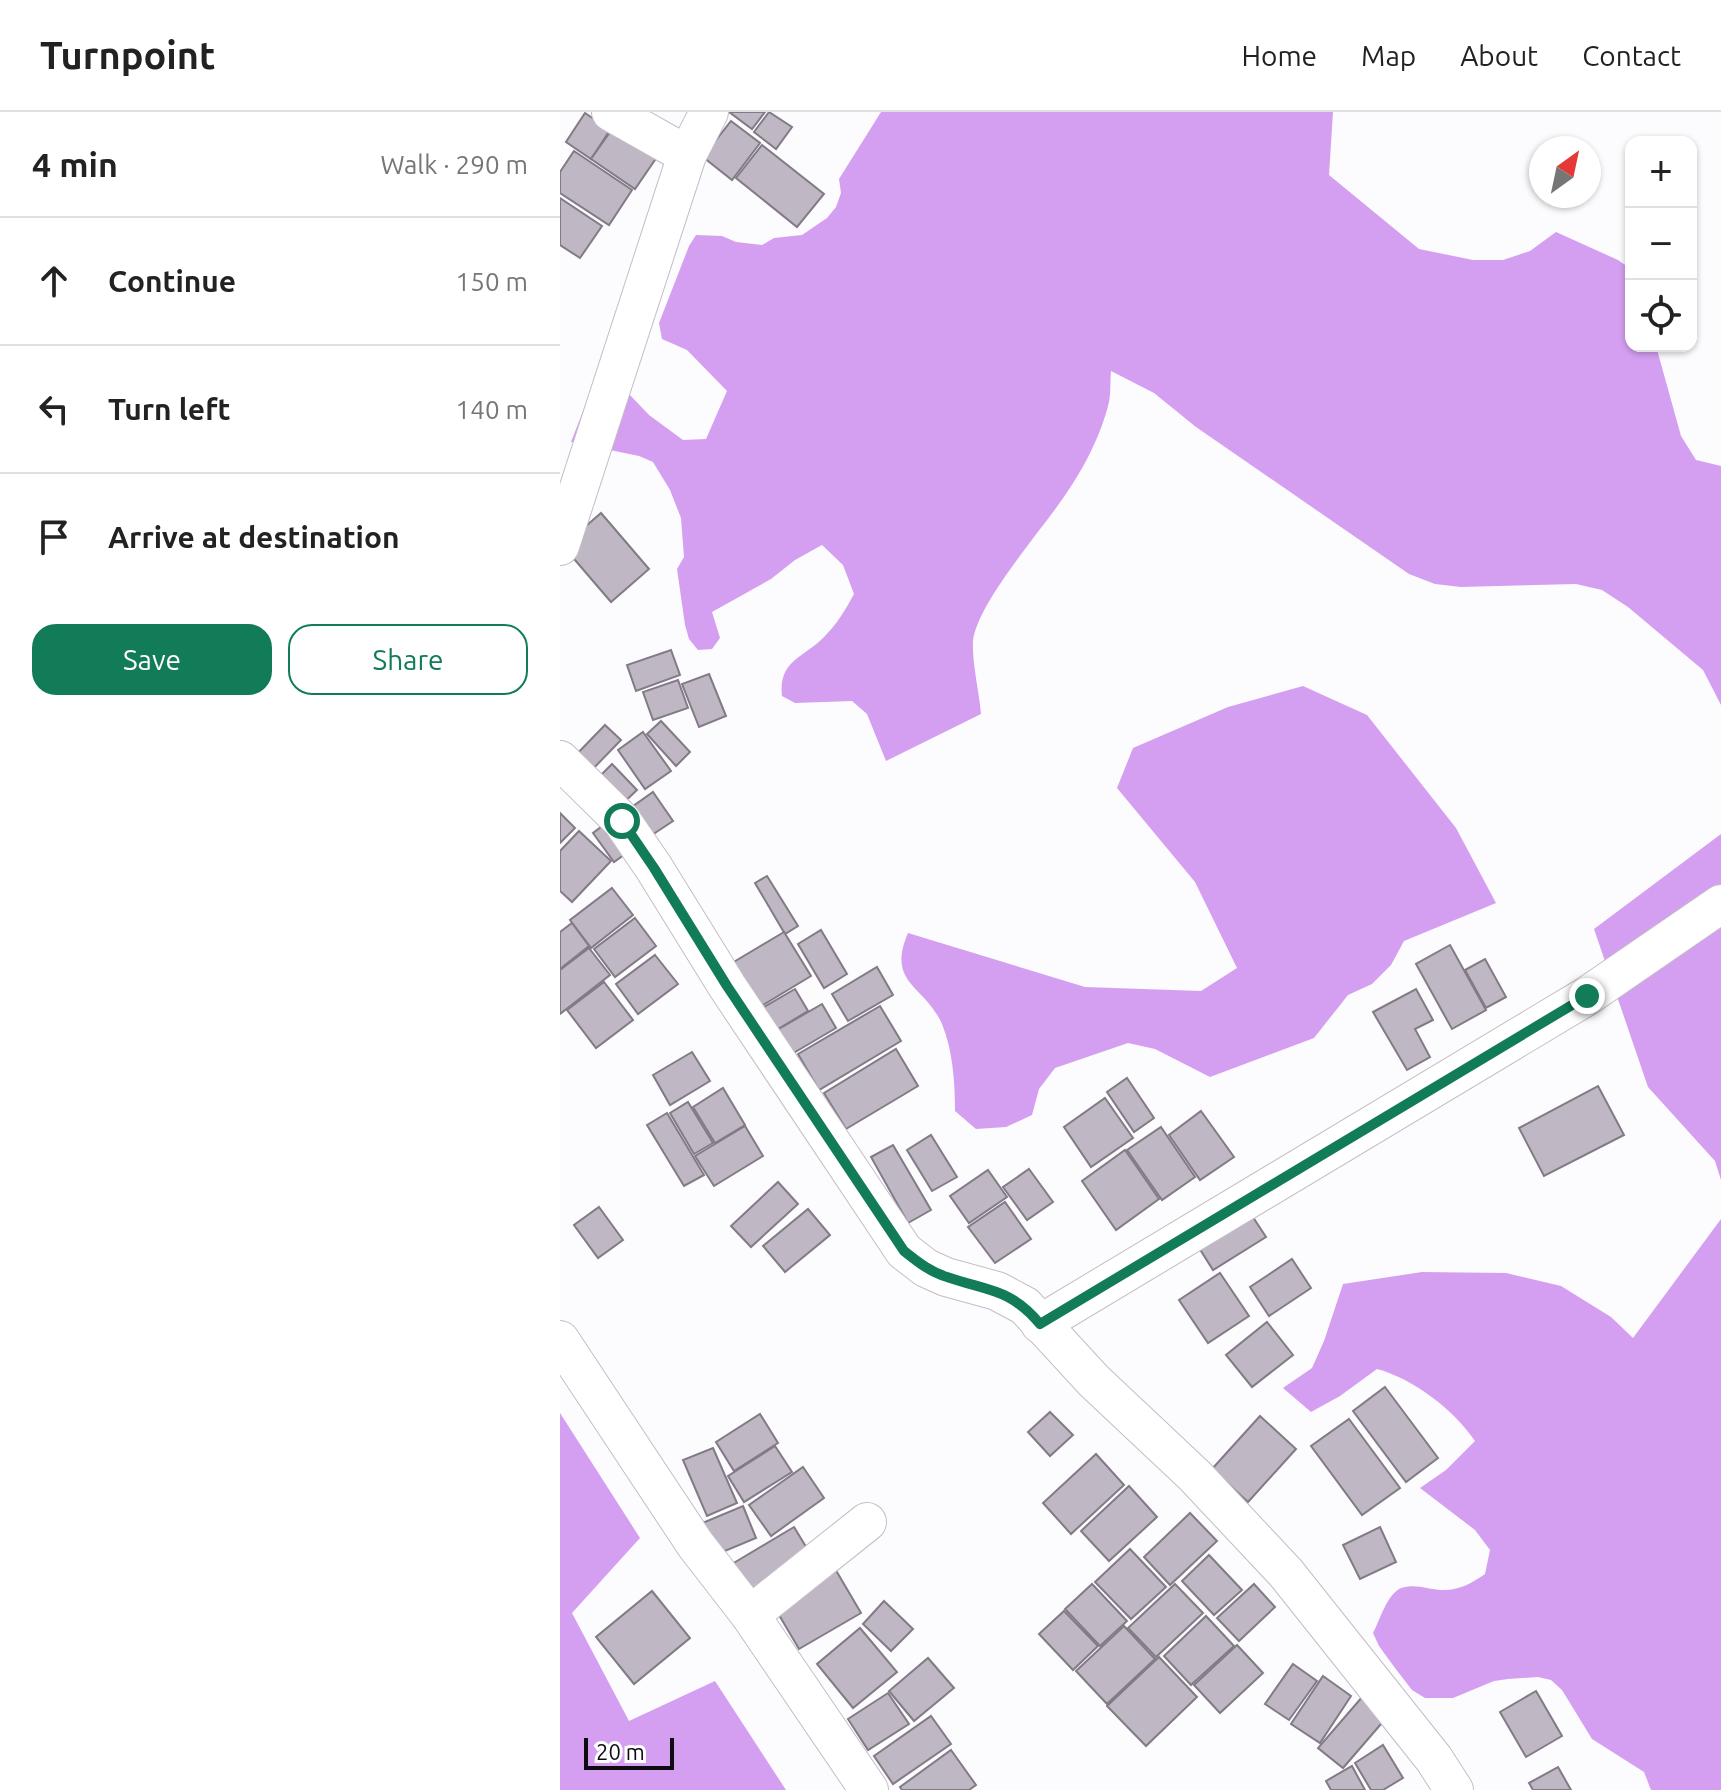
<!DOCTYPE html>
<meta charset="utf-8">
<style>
:root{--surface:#fff;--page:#f6f6f6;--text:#222;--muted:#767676;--line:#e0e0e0;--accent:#117c57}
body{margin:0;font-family:Ubuntu,sans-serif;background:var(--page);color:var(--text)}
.controls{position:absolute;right:24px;top:24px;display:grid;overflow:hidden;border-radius:16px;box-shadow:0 2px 6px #0004}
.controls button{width:72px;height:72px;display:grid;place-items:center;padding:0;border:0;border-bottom:2px solid var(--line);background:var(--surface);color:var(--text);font:40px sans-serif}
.compass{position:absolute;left:969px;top:24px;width:72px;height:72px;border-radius:50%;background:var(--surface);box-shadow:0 2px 6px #0004;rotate:33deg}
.scale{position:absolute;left:24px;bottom:20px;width:90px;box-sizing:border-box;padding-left:8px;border:4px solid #0e0c10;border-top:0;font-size:22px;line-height:28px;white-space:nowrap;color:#0e0c10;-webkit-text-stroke:6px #fff;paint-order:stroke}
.stop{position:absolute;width:24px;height:24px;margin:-18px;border:6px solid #117c57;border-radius:50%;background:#fff}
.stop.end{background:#117c57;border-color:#fff;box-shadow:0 2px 8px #0008}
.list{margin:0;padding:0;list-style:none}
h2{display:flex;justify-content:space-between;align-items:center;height:104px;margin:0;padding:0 32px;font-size:34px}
h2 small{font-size:26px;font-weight:400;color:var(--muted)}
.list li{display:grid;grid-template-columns:52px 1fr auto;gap:24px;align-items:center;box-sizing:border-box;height:128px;padding:0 32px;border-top:2px solid var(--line)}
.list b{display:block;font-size:30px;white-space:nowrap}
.list em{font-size:26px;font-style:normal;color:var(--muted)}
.actions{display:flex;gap:16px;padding:24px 32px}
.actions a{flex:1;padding:18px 0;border:2px solid var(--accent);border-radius:24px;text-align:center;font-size:28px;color:var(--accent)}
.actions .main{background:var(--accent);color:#fff}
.icon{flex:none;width:44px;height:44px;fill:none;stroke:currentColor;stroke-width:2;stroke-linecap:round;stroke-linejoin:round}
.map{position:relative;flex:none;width:1161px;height:1678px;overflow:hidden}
header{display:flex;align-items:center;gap:48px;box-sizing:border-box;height:112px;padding:0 40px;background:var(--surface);border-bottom:2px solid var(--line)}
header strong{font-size:38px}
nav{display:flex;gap:44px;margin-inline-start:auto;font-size:28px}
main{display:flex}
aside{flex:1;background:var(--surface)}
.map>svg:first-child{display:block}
.forest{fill:#d49ff1}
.building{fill:#bfb8c4;stroke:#827b86;stroke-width:2}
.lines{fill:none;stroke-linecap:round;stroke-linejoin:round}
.minor-casing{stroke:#c4bdc9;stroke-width:40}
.minor{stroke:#fff;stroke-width:38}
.route{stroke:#117c57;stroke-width:10}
</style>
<header>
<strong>Turnpoint</strong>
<nav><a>Home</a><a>Map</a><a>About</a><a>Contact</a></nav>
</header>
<main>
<aside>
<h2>4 min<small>Walk · 290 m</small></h2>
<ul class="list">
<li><svg class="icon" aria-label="ahead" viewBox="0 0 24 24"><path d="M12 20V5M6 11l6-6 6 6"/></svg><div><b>Continue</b></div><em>150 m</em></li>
<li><svg class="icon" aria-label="left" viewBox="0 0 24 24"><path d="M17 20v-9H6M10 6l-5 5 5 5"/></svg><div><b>Turn left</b></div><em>140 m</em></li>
<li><svg class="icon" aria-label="arrive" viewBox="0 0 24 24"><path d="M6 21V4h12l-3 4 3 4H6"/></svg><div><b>Arrive at destination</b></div></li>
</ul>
<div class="actions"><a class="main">Save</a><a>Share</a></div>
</aside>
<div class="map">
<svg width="1161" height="1678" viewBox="0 0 1161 1678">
<rect width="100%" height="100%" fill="#fcfbfd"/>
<!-- forest -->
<g class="forest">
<path d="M321,0H773L769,63L859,137L913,148H943L970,139L996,120L1058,148L1071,157V234H1096L1121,324L1136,348L1161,354V593L1143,558L1068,495L1042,478L1016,472L901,475L875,472L849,462L636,315L594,281L551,259C550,269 551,280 549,290C541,324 522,360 501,389C479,421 417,492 413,529C412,552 419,579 421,602L326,649L307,602L292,589L235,591L222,584C218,548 245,545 264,525C277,512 286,497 294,482L283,453L262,433L235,448L211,467L152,500L160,526L152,537L138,538L129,527L125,513L117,457L124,445L121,406L110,378L93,350L79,344L11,330L32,276L69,282L89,303L123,328L146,327L167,279L127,238L102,227L99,211L129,134L136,123L162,124L176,130L202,133L214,126L242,123L267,106L276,95L281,81L279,67Z"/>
<path d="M743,574L807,603L896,716L936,791L844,829L831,853L812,872L788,883L754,926L650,965L595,937L568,931L495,956L479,977L472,1003L446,1015L416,1017L395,999C395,971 393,939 382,912C365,873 326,872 348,821L525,875L641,879L677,856L635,770L557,676L573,636L668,595Z"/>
<path d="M1161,722V1068L1155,1049L1088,975L1034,817Z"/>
<path d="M1161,1107V1678H1091L1084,1660L1032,1627L1002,1578L991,1568L978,1565L948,1567L934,1569L893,1586H865L852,1578L835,1556L819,1534L813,1521C820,1508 826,1485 839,1477C852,1470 870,1478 884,1478C900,1478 912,1471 925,1462L930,1438L915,1418L860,1376L886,1358L915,1329C894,1298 854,1267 817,1257L780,1284L751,1300L723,1276L752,1256L764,1229L783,1172L862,1160L946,1161L1001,1174L1051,1205L1073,1226Z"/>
<path d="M0,1301L80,1426L12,1501L69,1609L155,1569L226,1678H0Z"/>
</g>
<!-- building -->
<g class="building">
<path d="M169,0H205L192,17Z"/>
<path d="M209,0L232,15L216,37L194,20Z"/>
<path d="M25,1L50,18L31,47L6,30Z"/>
<path d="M171,9L200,31L172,68L143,45Z"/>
<path d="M55,13L99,42L75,77L31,47Z"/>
<path d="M202,33L264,82L237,115L176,66Z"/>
<path d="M14,39L72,78L49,113L0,81V60Z"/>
<path d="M0,86L42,114L20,146L0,133Z"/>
<path d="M41,401L89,457L51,490L3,434Z"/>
<path d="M111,538L120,563L76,579L67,553Z"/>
<path d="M149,562L166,604L139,615L122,572Z"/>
<path d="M118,568L128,596L93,608L83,580Z"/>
<path d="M101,609L130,640L116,654L87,622Z"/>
<path d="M45,613L61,628L27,663L11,648Z"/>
<path d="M83,620L111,659L85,677L58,638Z"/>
<path d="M52,652L77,678L59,695L34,670Z"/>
<path d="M93,680L113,709L89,725L69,697Z"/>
<path d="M0,701L15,716L0,731Z"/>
<path d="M53,706L75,735L54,750L33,721Z"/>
<path d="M19,719L51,749L12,790L0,779V739Z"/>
<path d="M207,764L238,814L225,822L195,771Z"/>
<path d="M52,776L73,803L31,836L10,808Z"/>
<path d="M75,806L96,834L55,865L34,837Z"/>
<path d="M12,811L29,834L0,857V820Z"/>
<path d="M261,818L287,862L264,876L238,832Z"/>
<path d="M224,820L251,864L188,902L162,857Z"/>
<path d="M890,833L926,898L892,917L856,852Z"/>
<path d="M29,836L50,863L0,902V858Z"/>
<path d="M95,843L118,872L78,902L56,872Z"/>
<path d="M925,847L946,885L926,896L905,858Z"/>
<path d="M317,855L333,883L288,909L272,882Z"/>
<path d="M44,870L73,908L36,936L7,898Z"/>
<path d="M235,877L248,899L205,925L192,902Z"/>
<path d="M856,877L873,908L855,917L870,945L847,958L813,900Z"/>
<path d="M262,892L276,916L225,946L210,922Z"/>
<path d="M320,894L341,929L259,978L238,942Z"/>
<path d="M336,937L358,974L286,1017L264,981Z"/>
<path d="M132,940L150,969L110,993L93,963Z"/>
<path d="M567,966L594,1006L574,1020L547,980Z"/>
<path d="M1038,974L1064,1023L984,1064L959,1016Z"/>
<path d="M163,976L185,1013L155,1031L133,995Z"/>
<path d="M545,986L573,1026L531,1055L504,1015Z"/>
<path d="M128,990L153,1031L134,1042L110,1001Z"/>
<path d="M641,999L674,1045L640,1068L609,1023Z"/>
<path d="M107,1001L144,1063L124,1074L87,1013Z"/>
<path d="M185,1014L203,1044L154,1074L135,1044Z"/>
<path d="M601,1015L635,1065L602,1088L567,1038Z"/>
<path d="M371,1023L397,1065L372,1079L347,1038Z"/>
<path d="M333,1033L371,1098L348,1111L311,1045Z"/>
<path d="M565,1038L599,1087L556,1118L522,1069Z"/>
<path d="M469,1057L493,1090L467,1108L443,1075Z"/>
<path d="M428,1058L447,1085L409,1111L390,1084Z"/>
<path d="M218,1070L238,1092L191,1135L171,1114Z"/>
<path d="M445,1090L471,1127L435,1151L408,1115Z"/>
<path d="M683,1090L706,1125L653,1158L631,1123Z"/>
<path d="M39,1095L63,1128L38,1146L14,1113Z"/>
<path d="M248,1097L270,1123L225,1160L203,1134Z"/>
<path d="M732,1147L751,1176L709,1204L690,1175Z"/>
<path d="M660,1161L689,1204L648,1231L619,1188Z"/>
<path d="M707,1210L733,1243L692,1275L666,1243Z"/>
<path d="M825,1275L878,1346L846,1370L793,1299Z"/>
<path d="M490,1300L513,1323L490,1344L468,1320Z"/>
<path d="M200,1302L218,1331L174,1359L156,1330Z"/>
<path d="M700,1304L736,1337L688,1390L652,1357Z"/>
<path d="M789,1307L840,1376L802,1403L751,1334Z"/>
<path d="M215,1334L232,1360L184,1390L168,1364Z"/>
<path d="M153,1336L177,1391L147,1404L123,1348Z"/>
<path d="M536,1342L564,1373L511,1422L483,1391Z"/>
<path d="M243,1355L264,1386L211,1424L189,1393Z"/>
<path d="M569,1374L597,1405L549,1449L521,1419Z"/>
<path d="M183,1394L196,1426L153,1444L140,1412Z"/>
<path d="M630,1401L657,1429L610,1473L584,1445Z"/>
<path d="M234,1415L251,1443L188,1480L172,1452Z"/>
<path d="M820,1415L836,1450L800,1467L783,1433Z"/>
<path d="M570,1437L606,1475L571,1507L535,1470Z"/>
<path d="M649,1443L682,1478L654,1503L622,1469Z"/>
<path d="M274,1455L301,1501L239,1537L212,1491Z"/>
<path d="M532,1472L567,1509L540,1534L505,1497Z"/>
<path d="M615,1472L643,1501L596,1545L568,1516Z"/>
<path d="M694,1472L715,1495L679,1529L657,1506Z"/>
<path d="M92,1479L130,1526L74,1572L36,1525Z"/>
<path d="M324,1489L353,1517L331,1539L303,1512Z"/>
<path d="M504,1499L538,1534L513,1558L479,1522Z"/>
<path d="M646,1504L674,1534L631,1573L604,1544Z"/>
<path d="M564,1514L595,1547L547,1592L516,1559Z"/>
<path d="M300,1516L337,1560L293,1596L257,1552Z"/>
<path d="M677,1533L703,1561L660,1601L634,1573Z"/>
<path d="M599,1545L637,1585L586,1634L547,1594Z"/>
<path d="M368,1546L394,1576L354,1609L329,1579Z"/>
<path d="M733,1552L757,1569L729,1608L705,1592Z"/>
<path d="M763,1564L791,1584L760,1631L731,1612Z"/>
<path d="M976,1579L1002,1624L966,1645L940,1600Z"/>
<path d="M328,1581L349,1612L308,1638L288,1607Z"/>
<path d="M803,1584L827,1605L783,1656L758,1636Z"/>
<path d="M371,1604L391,1632L333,1672L314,1644Z"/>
<path d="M823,1633L843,1666L823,1678H811L795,1651Z"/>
<path d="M391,1638L416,1673L409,1678H342L340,1675Z"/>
<path d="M792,1654L805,1678H771L766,1669Z"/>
<path d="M998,1655L1011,1678H973L969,1671Z"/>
</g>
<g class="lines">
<!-- minor casing -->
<g class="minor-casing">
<g id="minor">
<path d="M51,0L127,43"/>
<path d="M0,434L127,43L149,0"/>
<path d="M0,648L62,709L94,756L167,874L344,1139L366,1156L386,1165L437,1179L465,1194L534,1269L635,1364L726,1461L874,1647L894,1678"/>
<path d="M480,1212L1027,884L1161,792"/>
<path d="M0,1228L135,1432L190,1503L309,1678"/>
<path d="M190,1503L307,1410"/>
</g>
</g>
<!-- minor -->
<use href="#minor" class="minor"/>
</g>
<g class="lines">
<!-- route -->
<path class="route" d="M62,709L94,756L167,874L344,1139C358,1150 370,1160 387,1165C427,1179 450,1176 480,1212L1027,884"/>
</g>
</svg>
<div class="controls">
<button>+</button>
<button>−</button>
<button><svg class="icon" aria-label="locate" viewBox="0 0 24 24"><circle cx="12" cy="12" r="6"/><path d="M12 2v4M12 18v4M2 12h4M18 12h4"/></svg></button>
</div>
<svg class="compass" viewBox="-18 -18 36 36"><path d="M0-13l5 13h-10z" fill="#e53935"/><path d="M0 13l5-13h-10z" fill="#767676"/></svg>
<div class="scale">20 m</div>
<div class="stop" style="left:62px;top:709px"></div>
<div class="stop end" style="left:1027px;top:884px"></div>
</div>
</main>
